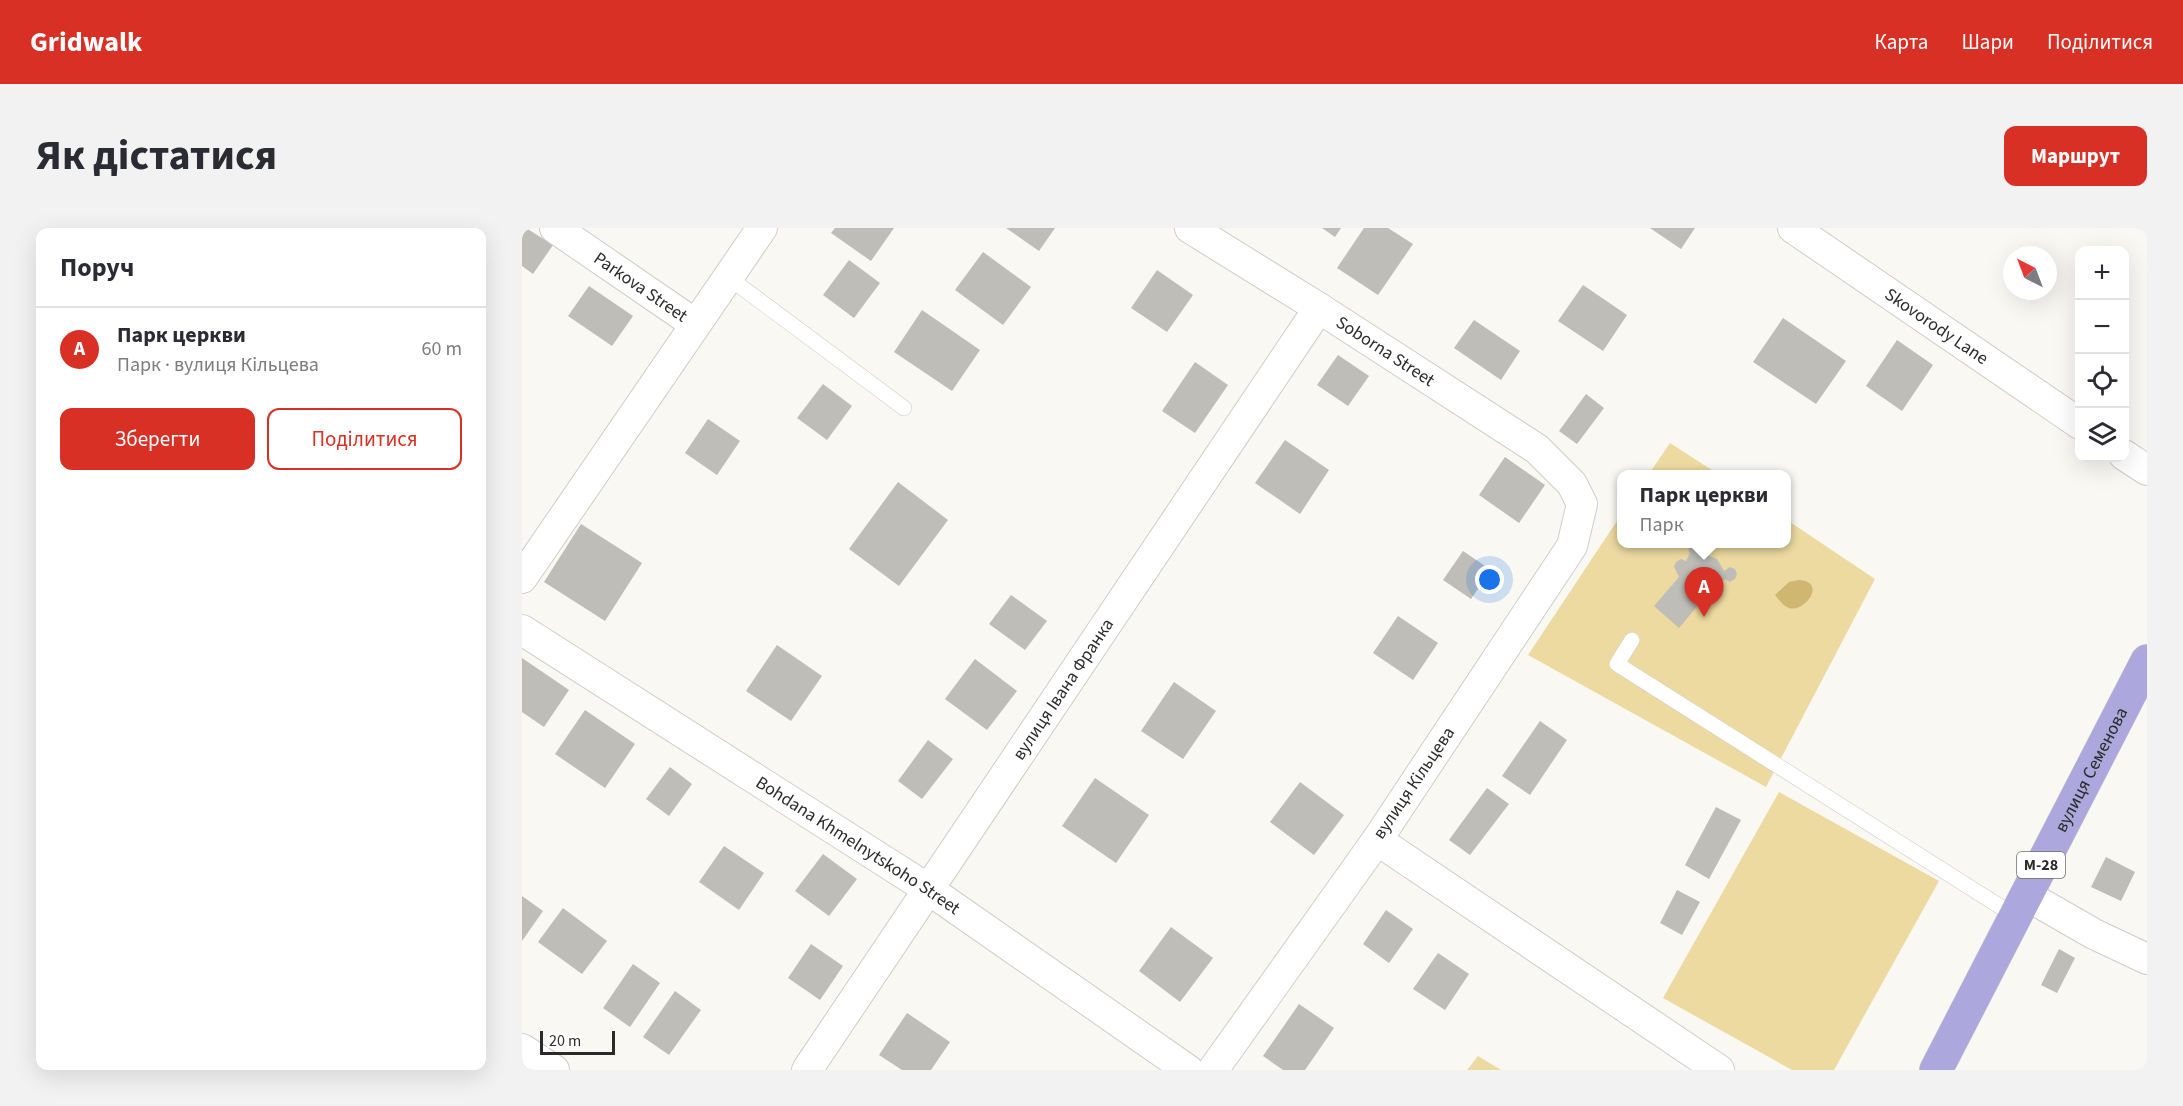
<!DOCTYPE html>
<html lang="uk">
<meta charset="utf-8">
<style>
:root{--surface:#fff;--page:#f2f2f3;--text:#2b2b33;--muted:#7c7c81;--line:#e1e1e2;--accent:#d93025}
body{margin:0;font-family:"Source Sans 3",sans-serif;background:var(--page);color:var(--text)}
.controls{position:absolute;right:18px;top:18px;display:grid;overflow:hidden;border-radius:12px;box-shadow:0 6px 24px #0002}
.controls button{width:54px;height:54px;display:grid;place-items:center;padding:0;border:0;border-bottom:2px solid var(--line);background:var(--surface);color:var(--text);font:30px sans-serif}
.compass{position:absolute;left:1481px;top:18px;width:54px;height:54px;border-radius:50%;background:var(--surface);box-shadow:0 6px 24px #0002;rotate:318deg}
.scale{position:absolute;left:18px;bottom:15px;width:75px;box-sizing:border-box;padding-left:6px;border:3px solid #2c2b29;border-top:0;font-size:16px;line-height:21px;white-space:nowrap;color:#2c2b29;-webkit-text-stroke:4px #fff;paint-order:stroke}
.you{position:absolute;left:968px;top:352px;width:21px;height:21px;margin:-15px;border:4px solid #fff;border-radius:50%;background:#1a73e8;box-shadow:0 0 0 9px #1a73e833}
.badge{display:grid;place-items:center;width:39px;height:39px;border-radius:50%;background:var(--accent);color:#fff;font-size:20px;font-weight:700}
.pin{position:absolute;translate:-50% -50px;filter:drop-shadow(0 2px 3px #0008)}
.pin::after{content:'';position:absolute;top:32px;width:21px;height:18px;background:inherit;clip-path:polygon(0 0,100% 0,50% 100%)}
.popup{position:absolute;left:1095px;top:242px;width:174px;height:78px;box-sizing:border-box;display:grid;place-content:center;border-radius:12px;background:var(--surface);filter:drop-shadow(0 2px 4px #0005);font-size:20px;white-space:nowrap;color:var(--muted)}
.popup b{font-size:22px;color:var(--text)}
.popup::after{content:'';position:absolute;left:50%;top:100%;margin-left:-12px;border:12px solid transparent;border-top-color:var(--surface)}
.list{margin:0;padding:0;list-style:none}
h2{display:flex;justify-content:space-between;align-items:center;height:78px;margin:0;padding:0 24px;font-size:26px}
h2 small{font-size:20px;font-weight:400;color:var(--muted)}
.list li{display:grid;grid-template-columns:39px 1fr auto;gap:18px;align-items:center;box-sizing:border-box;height:84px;padding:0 24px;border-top:2px solid var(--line)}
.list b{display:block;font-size:22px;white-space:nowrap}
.list p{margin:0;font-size:20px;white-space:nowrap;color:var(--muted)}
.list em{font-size:20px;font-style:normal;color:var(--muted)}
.actions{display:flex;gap:12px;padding:18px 24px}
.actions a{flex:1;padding:14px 0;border:2px solid var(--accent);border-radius:12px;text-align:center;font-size:21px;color:var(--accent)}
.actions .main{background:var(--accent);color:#fff}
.icon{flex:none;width:33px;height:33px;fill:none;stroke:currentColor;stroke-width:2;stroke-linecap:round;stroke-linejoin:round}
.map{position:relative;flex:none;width:1625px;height:842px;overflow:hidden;border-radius:12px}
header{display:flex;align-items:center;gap:36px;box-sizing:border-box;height:84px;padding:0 30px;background:var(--accent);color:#fff}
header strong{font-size:28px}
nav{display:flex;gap:33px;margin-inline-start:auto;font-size:21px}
.intro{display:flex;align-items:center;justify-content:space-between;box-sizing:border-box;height:144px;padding:0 36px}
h1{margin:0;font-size:42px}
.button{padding:15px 27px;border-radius:12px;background:var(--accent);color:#fff;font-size:21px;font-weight:700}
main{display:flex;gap:36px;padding:0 36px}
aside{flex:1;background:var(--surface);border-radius:12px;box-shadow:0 6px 24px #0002}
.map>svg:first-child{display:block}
.green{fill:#eddaa1}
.water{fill:#cfb771}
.building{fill:#bebdb8}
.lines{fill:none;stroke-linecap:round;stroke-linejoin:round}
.service-casing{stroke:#cfcdc9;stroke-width:16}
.minor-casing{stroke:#cfcdc9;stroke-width:32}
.trunk-casing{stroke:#d5d5d4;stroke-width:34}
.service{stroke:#fff;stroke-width:15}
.minor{stroke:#fff;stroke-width:30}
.trunk{stroke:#aca7dc;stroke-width:33}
.labels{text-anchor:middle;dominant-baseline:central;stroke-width:4.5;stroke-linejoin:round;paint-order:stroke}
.shield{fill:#fff;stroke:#6b6b69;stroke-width:1.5}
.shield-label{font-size:16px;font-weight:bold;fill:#2c2b29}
.street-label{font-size:18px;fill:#2c2b29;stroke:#fff}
</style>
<header>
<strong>Gridwalk</strong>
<nav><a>Карта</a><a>Шари</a><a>Поділитися</a></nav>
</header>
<div class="intro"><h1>Як дістатися</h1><a class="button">Маршрут</a></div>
<main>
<aside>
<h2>Поруч<small></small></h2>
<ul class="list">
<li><span class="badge">A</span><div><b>Парк церкви</b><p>Парк · вулиця Кільцева</p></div><em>60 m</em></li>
</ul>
<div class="actions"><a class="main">Зберегти</a><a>Поділитися</a></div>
</aside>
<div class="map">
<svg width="1625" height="842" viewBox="0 0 1625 842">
<rect width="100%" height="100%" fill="#f9f8f3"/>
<!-- green -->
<g class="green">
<path d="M1148,215L1196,246H1127Z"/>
<path d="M1099,287L1100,316H1264L1265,292L1353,351L1244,559L1006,427Z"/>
<path d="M1257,564L1417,653L1312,842H1270L1141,770Z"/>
<path d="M956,828L979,842H945Z"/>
</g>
<!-- water -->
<path class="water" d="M1277,352C1306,354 1282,385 1267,380C1261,378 1257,372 1253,367L1267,354Z"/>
<!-- building -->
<g class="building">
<path d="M4,0L31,17L11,46L0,38V7Z"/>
<path d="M313,0H372L349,33L309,5Z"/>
<path d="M484,0H533L517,23Z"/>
<path d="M800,0H819L813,9Z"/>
<path d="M842,0H866L891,16L856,67L815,40Z"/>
<path d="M1128,0H1173L1159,21Z"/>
<path d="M461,24L509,59L481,97L433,62Z"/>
<path d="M327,32L358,55L332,90L301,67Z"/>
<path d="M635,42L671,67L645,104L609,80Z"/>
<path d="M1061,57L1105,87L1081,123L1036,93Z"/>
<path d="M67,58L111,88L90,118L46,88Z"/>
<path d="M400,82L458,122L430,163L372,124Z"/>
<path d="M1261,90L1324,133L1294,176L1231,134Z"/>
<path d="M952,92L998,123L979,152L932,120Z"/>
<path d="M1375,112L1411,137L1380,183L1344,158Z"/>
<path d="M816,127L847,148L826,178L795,157Z"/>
<path d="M673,134L706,157L673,205L640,183Z"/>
<path d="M301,156L330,178L305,212L275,190Z"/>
<path d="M1064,166L1082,180L1055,216L1037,203Z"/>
<path d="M186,191L218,213L195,247L163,225Z"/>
<path d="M763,212L807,242L778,286L733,255Z"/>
<path d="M983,229L1023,257L997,295L957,267Z"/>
<path d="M376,254L426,292L377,358L327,321Z"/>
<path d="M59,296L120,335L83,393L22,354Z"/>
<path d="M1167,316H1177L1179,319L1177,324L1195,331L1202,343L1208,339L1213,341L1215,346L1213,351L1208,354L1203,351L1197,357L1202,362L1200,368L1195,370L1190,368L1188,363L1157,400L1132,378L1157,349L1152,339L1154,334L1159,331L1164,333L1168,325L1166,320Z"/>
<path d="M941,323L969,342L949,371L921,352Z"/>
<path d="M489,367L525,393L503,422L467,396Z"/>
<path d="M876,388L916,415L891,452L851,425Z"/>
<path d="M255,417L300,448L269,493L224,463Z"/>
<path d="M0,430L47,462L22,499L0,484Z"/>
<path d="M453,431L495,463L465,502L423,471Z"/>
<path d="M652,454L694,483L661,531L619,503Z"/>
<path d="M63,482L113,516L83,560L33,526Z"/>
<path d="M1018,493L1045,512L1008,567L980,548Z"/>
<path d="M406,512L431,531L400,571L376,553Z"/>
<path d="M148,539L170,556L147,588L124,571Z"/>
<path d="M573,550L627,587L594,635L540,598Z"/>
<path d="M778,554L822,587L792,627L748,594Z"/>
<path d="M965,560L987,576L948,627L927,612Z"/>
<path d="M1194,579L1219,592L1187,651L1163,637Z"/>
<path d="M202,618L242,645L217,682L177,654Z"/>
<path d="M301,626L335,651L307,688L273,663Z"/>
<path d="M1584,629L1613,644L1599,673L1569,659Z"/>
<path d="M1155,662L1178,674L1160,707L1138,695Z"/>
<path d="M0,668L21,683L0,713Z"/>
<path d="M41,680L85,713L60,746L16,714Z"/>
<path d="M864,682L891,701L867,735L841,716Z"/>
<path d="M649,699L691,730L658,774L617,743Z"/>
<path d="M289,716L321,738L298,772L266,750Z"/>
<path d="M1537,721L1553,730L1535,765L1519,757Z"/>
<path d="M916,725L947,746L923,782L891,761Z"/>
<path d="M111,736L138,755L108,799L81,780Z"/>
<path d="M153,763L179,782L147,827L121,809Z"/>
<path d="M777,776L812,800L783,842H761L741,828Z"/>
<path d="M385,785L428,814L409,842H380L357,827Z"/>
</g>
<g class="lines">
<!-- service casing -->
<g class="service-casing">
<g id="service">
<path d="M206,49L382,180"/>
<path d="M1110,412L1095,436L1493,688"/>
</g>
</g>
<!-- minor casing -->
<g class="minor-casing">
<g id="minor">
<path id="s1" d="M33,0L173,96"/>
<path id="s2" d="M668,0L797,80L1015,221L1050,256L1060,276L1050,318L855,612L691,842"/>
<path id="s3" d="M1271,0L1558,196"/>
<path d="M1602,227L1625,242"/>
<path d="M0,350L240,0"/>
<path id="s4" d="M0,402L406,661L666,842"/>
<path d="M855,612L1197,842"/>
<path d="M1504,667L1572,706L1625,731"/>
<path d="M0,821L32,842"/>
<path id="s5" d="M285,842L797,80"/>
</g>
</g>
<!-- trunk casing -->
<g class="trunk-casing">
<g id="trunk">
<path id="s6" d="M1414,842L1625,433"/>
</g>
</g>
<!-- service -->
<use href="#service" class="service"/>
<!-- minor -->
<use href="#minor" class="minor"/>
<!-- trunk -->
<use href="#trunk" class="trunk"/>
</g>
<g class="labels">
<!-- shield labels -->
<rect class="shield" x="1495" y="624" width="48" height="26" rx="4.5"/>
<g class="shield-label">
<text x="1519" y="637">М-28</text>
</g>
<!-- street labels -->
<g class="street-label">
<text stroke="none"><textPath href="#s1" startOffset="104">Parkova Street</textPath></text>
<text stroke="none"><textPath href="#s3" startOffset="174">Skovorody Lane</textPath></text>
<text stroke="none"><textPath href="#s2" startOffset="231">Soborna Street</textPath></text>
<text stroke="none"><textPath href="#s5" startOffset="459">вулиця Івана Франка</textPath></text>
<text stroke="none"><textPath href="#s6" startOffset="338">вулиця Семенова</textPath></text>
<text transform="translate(892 555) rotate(-56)">вулиця Кільцева</text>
<text stroke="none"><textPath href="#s4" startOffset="399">Bohdana Khmelnytskoho Street</textPath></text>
</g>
</g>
</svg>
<div class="controls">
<button>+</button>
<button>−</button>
<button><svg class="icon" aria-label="locate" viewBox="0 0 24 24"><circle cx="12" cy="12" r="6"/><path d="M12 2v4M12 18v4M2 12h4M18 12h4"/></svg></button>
<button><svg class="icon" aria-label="layers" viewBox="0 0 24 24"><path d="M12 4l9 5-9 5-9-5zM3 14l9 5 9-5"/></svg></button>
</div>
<svg class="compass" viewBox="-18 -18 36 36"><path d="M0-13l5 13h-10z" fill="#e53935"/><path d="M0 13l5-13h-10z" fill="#7c7c81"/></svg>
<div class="scale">20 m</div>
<div class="you"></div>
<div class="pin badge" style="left:1182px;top:389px">A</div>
<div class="popup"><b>Парк церкви</b>Парк</div>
</div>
</main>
